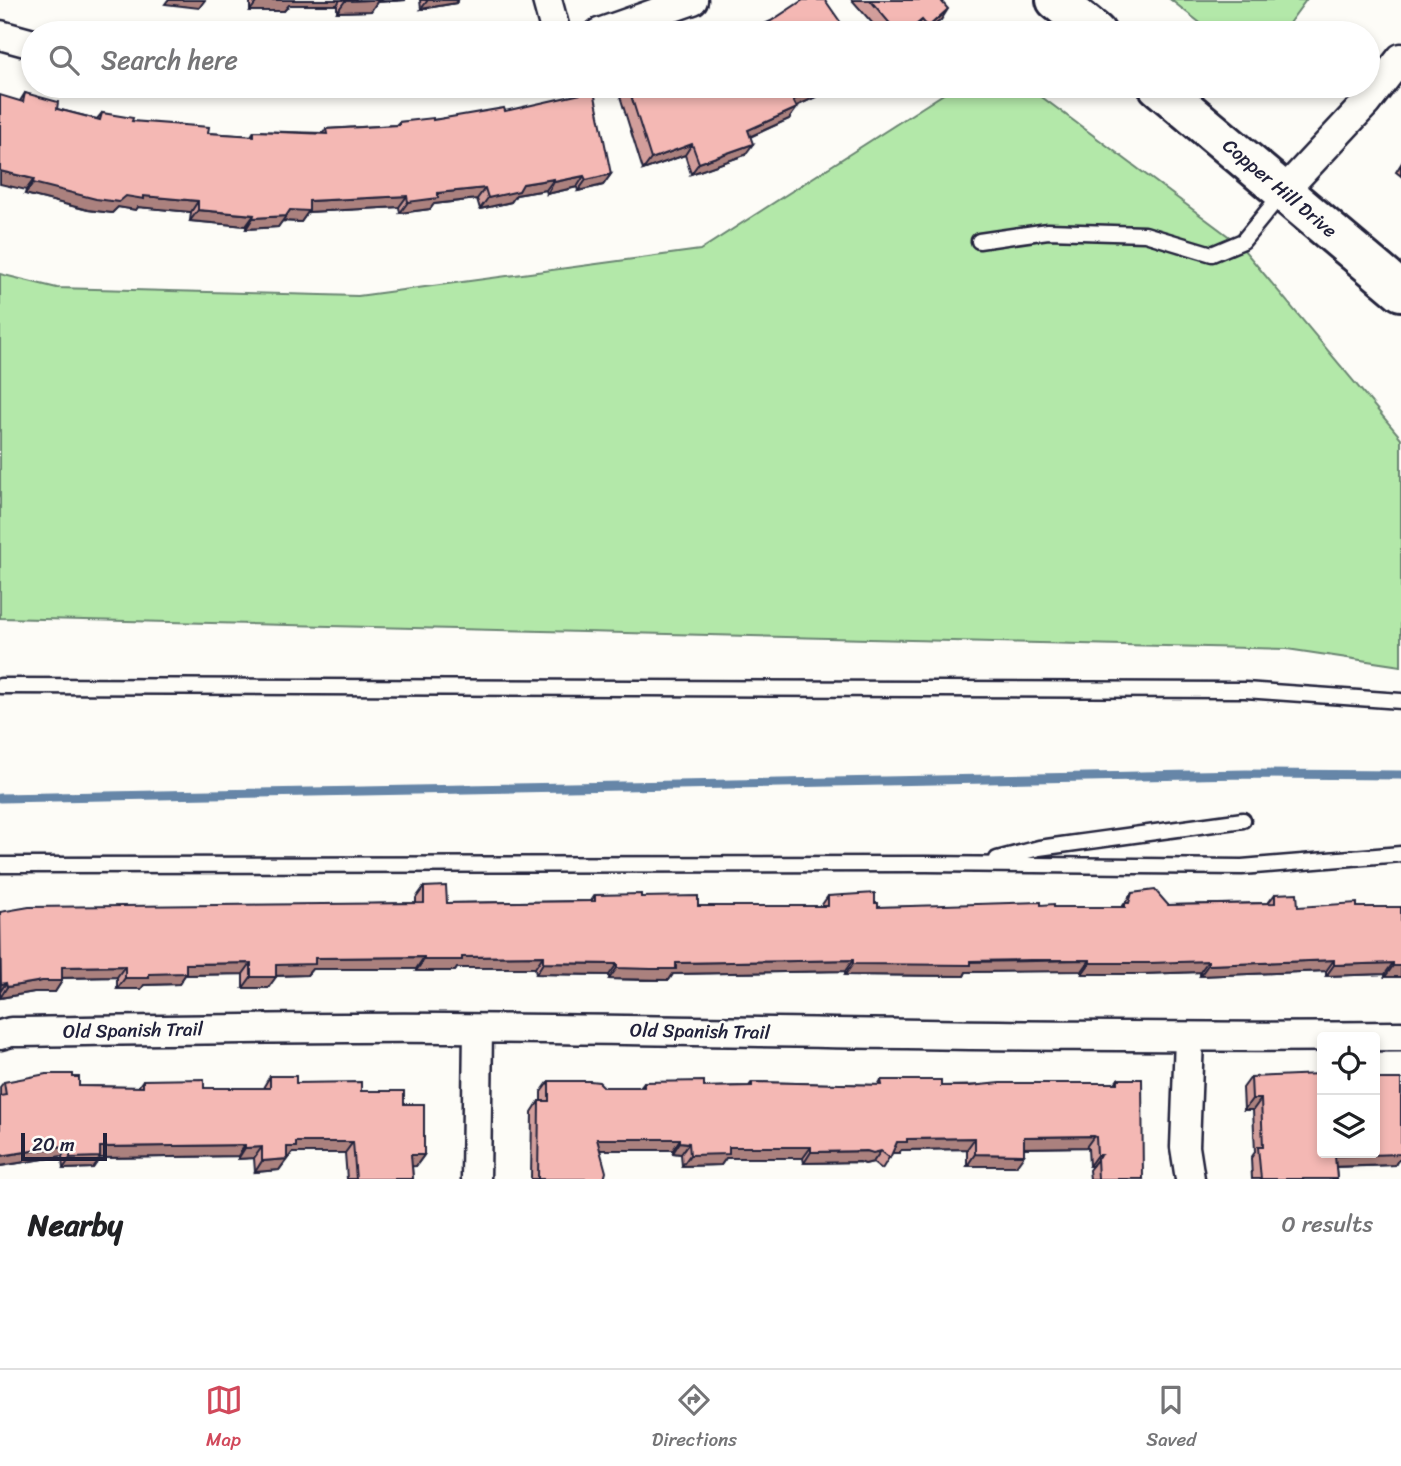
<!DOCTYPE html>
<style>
:root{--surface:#fff;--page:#f6f6f6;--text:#202124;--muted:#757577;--line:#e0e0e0;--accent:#d1495b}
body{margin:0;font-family:Sriracha,sans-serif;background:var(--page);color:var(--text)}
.controls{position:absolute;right:21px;bottom:21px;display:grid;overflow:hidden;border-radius:7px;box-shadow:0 4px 10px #0003}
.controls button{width:63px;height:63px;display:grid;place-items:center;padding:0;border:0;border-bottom:2px solid var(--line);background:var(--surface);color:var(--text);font:35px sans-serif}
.scale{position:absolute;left:21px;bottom:18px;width:86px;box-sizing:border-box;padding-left:7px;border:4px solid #22223b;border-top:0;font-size:19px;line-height:24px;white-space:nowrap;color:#22223b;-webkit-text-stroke:5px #fdfcf7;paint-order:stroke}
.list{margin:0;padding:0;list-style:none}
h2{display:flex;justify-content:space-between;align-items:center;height:91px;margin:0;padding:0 28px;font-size:30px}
h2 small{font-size:23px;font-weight:400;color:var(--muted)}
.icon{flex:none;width:38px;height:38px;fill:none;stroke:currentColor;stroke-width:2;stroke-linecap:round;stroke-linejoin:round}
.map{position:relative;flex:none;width:1401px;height:1179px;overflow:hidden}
.search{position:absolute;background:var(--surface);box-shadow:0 4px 10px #0003;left:21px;right:21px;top:21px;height:77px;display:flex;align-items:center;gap:18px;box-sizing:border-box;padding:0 24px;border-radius:38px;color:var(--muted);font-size:26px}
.sheet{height:189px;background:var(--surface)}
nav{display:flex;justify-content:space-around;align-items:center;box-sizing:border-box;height:98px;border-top:2px solid var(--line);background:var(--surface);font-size:19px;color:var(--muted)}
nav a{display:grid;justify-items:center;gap:4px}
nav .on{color:var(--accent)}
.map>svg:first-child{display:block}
.green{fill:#b3e8a9;stroke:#6a8572;stroke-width:2}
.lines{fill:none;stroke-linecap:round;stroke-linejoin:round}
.stream{stroke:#6686a8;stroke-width:9}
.service-casing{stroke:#22223b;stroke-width:19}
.minor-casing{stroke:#22223b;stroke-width:33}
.secondary-casing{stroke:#22223b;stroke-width:44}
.service{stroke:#fdfcf7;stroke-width:14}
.minor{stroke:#fdfcf7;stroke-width:28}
.secondary{stroke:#fdfcf7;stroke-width:38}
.wall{fill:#d29e9b;stroke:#22223b;stroke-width:2}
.shaded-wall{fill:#ab817e;stroke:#22223b;stroke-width:2}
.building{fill:#f4b8b4;stroke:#22223b;stroke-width:2}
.labels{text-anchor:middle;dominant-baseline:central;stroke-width:5;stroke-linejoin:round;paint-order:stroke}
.street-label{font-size:19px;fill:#22223b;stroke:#fdfcf7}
</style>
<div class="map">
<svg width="1401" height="1179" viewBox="0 0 1401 1179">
<rect width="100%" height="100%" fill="#fdfcf7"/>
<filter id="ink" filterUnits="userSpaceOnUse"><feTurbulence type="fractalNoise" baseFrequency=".0143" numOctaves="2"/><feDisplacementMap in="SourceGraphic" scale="14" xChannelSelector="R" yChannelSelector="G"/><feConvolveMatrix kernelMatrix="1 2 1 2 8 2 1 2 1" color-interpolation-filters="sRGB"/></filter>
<g filter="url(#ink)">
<!-- green -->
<g class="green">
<path d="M1171,0H1306L1284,30L1276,33H1213Z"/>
<path d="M956,86H1027L1239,244L1401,438V666L1287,649L0,618V274L57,288L358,296L700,250Z"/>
</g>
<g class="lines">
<!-- stream -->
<path class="stream" d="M0,798L1246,774L1401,775"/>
<!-- service casing -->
<g class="service-casing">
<g id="service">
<path d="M979,241L1048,231L1145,234L1212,254L1243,241L1283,192"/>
<path d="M0,686L1245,690L1401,701"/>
<path d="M997,859L1039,848L1243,820"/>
<path d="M0,865L926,864L1242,867L1401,854"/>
</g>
</g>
<!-- minor casing -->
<g class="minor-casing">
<g id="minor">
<path d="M547,0L556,33"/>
<path d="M599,33L693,0"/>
<path d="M0,35L33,44"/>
<path d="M1284,191L1366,103L1401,58"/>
<path d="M0,1035L11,1032C157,1030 304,1027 451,1028C768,1031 1084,1039 1401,1036"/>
<path d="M1189,1038L1185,1147L1190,1179"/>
<path d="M476,1179L478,1029"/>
</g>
</g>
<!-- secondary casing -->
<g class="secondary-casing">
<g id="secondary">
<path d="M1056,0L1096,33"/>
<path d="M1158,86L1401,291"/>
</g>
</g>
<!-- service -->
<use href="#service" class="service"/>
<!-- minor -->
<use href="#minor" class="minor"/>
<!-- secondary -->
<use href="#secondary" class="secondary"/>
</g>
<!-- wall -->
<g class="wall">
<path d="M250,0H406L377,2L371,11L337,12V5H289L284,11H250Z"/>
<path d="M420,0H458L456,3L421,9Z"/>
<path d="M852,0H945L943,3L941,20L925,33H916L914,31L912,33H881Z"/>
<path d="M624,86H843L837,90L835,88L796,106L789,119L750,137L745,155L691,174L685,155L643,170L619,93Z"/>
<path d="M25,93L57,109L97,119L102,113L132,121L208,133L251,136L254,131L323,133L326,129L396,125L399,122L433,120L505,111L611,174L603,185L578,191L577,187L547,194L546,190L516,195L511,202L480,209L477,199L434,204L430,209L400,213L399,207L308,212L301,222L282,221L278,227L246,229V226L190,221L191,212L138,207L136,210L118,207L112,213L88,210L25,194L26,190L20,101Z"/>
<path d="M1401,164V176L1396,172Z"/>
<path d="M424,887L447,903L591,901L595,895L641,897L698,906H821L828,896L875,903L878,907L1041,905L1054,907H1122L1132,893L1168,905L1268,903L1275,894L1298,907H1401V977H1385V974L1326,976V971L1200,976V972L1142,974H1082V971H1023L966,972L964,976L845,975V971L673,974L669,980H644L609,979V975L536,974L535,968H457L455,971H416V969H312L307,975L276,976L268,988H243V974L185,975L179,984L144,985L141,989H117V977L62,978V981L55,992H34L0,998V912L416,903V898Z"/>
<path d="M270,1076L296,1083L361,1091L404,1104L424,1155L416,1166H412L413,1179H347L345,1153H292L279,1170L255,1172L254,1158L238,1159V1156L100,1158L93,1168L63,1169L62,1156L0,1166V1087L4,1082L73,1077L79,1086L138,1087L143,1080L204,1088H263Z"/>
<path d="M1251,1077L1320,1085L1398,1160L1395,1165L1336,1167L1337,1179H1252L1251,1158L1255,1152L1253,1110H1244L1243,1088Z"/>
<path d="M1118,1079L1143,1179H1090L1089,1170L1092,1166H1089L1088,1148L1086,1147L1024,1148L1016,1166H967V1149L901,1150L899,1153H892L882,1169L873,1162L865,1164L860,1162L804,1163L803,1158H726L721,1165L682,1166L681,1154L673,1153V1150H600L604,1179H531L532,1112L539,1101H541V1092L549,1081L604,1087H640L644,1082L704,1087L749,1086L752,1082L878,1085L881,1080L941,1086L1115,1083Z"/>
</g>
<!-- shaded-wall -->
<g class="shaded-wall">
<path d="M168,0H205L199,8L165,4Z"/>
<path d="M258,0H340L337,5H289L284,11H250Z"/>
<path d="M369,0H406L377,2L371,11L337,12L345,1Z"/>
<path d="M428,0H458L456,3L421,9Z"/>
<path d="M948,9L941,20L925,33H923L928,27Z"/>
<path d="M922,20L914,31L912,33H906Z"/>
<path d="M824,86H837L835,88L786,111L793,100Z"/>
<path d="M797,108L789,119L740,141L748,130Z"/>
<path d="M692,144L685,155L643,170L651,159Z"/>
<path d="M753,144L745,155L691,174L699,163Z"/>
<path d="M0,171L34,179L26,190L0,184Z"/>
<path d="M611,174L603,185L578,191L586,180Z"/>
<path d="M584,176L577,187L547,194L554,182Z"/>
<path d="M554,179L546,190L516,195L511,202L480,209L488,198L523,184Z"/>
<path d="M33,183L126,196H144L198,201L191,212L138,207L136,210L118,207L112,213L88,210L25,194Z"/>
<path d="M485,188L477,199L434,204L430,209L400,213L408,202L438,193Z"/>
<path d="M407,196L399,207L308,212L301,222L282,221L290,210L309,201Z"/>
<path d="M198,210L254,215L246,226L190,221Z"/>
<path d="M286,216L278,227L246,229L253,218Z"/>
<path d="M543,956L535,968H457L455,971H416L424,960L462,957Z"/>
<path d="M424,957L416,969H312L307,975L268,976L276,965L315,958Z"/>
<path d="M853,960L845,971L673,974L669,980L609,979L617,968L676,963Z"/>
<path d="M1090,960L1082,971L966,972L964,976L845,975L853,964Z"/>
<path d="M1334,960L1326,971L1200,976L1208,965Z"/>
<path d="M1208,961L1200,972L1142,974H1082L1090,963Z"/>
<path d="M251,963L243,974L185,975L179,984L144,985L141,989H117L125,978L149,974L186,964Z"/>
<path d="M543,963L617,964L609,975L536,974Z"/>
<path d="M1393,963L1385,974L1326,976L1334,965Z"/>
<path d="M125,966L117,977L55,978L62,967Z"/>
<path d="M1393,966H1401V977H1385Z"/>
<path d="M251,977H276L268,988H243Z"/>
<path d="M42,981H62L55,992H34L0,998L7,987Z"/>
<path d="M6,983L0,992L1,984Z"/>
<path d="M1252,1099H1261L1253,1110H1244Z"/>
<path d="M1094,1136L1086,1147L1016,1148L1024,1137Z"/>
<path d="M975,1138L967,1149L901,1150L899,1153H889L897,1142L907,1139Z"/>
<path d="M597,1139H680L673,1150H589Z"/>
<path d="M296,1142H353L345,1153H292L288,1158L279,1159L287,1147Z"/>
<path d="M680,1142L689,1143L681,1154L673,1153Z"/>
<path d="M70,1145L62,1156L0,1166V1156Z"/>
<path d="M245,1145L238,1156L100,1158L93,1168L63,1169L70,1158L100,1147Z"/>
<path d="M262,1147L254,1158L238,1159L245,1148Z"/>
<path d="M729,1147H811L803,1158H726L721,1165L682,1166L690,1155Z"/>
<path d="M881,1151L873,1162L865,1164L860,1162L804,1163L811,1152Z"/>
<path d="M1401,1151V1160H1398L1395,1165L1327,1167L1335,1156Z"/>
<path d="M975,1154L1024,1155L1016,1166H967Z"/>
<path d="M411,1155H424L416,1166L403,1167Z"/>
<path d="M1097,1155H1101L1092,1166H1089Z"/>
<path d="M287,1159L279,1170L255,1172L262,1161Z"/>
</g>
<!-- building -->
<g class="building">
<path d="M345,0H369L345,1Z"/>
<path d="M803,0H825L848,33H745L771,21Z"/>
<path d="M870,0H945L942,2L948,9L928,27L922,20L906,33H898Z"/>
<path d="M628,86H824L793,100L797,108L748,130L753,144L699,163L692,144L651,159Z"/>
<path d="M594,91L611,174L586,180L584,176L554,182V179L523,184L519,191L488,198L485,188L438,193V198L408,202L407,196L309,201V211L290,210L286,216L253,218L254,215L198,210V201L144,196V199L126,196L119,202L96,199L33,183L34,179L0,171V95L23,102L25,93L58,102L57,109L100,120L102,113L133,118L132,121L209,127L208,133L254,136V131L327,134L326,129L399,125V122L433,118V120L504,108L505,111Z"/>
<path d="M446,886L447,903L595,901V895L641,894V897L698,896V906H828V896L875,893V903H878V907L1041,902V905L1054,904V907H1125V903H1129L1132,893L1155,890L1168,905L1275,903V894L1297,893L1298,907L1357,903V907H1401V966H1393V963L1334,965V960L1208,965V961L1150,963H1090V960H1031L971,961V965L853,964V960L676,963V969H651L617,968V964L543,963V956L462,957V960H424V957L315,958V964L276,965V977H251V963L186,964V973L149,974V978H125V966L62,967V981H42L7,987L6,983L1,984L0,912L29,907L424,903V887Z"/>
<path d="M46,1074H73V1077H79V1086L143,1087V1080L204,1079V1088H270V1076H296V1083L361,1082V1091H404V1104H424V1155H411L413,1179H356L353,1142H296V1147H287V1159L262,1161V1147L245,1148V1145L100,1147V1157L70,1158V1145L0,1156V1096L6,1095L4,1082Z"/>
<path d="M1320,1074V1085H1322V1153H1375V1079H1401V1154L1335,1156L1337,1179H1261L1258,1147H1263L1261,1099H1252L1251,1077Z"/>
<path d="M1118,1079H1142L1143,1179H1098L1097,1158L1101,1155H1097L1096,1137L1094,1136L1024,1137V1155L975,1154V1138L907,1139V1142H897L890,1158L881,1151L873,1153L867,1151L811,1152V1147H729V1154L690,1155L689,1143L680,1142V1139H597L606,1172L604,1179H538L539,1101H549V1081H590L599,1082L604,1087H644V1082L704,1081V1087L752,1086V1082L882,1085L881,1080H941V1086H970L1000,1083H1118Z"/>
</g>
</g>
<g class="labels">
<!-- street labels -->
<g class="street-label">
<text transform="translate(1280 188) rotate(40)">Copper Hill Drive</text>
<text transform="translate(133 1030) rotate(-1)">Old Spanish Trail</text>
<text transform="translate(700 1031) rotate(1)">Old Spanish Trail</text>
</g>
</g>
</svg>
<div class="controls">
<button><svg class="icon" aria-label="locate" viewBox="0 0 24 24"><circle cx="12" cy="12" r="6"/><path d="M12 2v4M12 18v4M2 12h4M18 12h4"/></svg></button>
<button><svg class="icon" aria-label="layers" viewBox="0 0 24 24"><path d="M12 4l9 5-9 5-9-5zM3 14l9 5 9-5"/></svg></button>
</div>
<div class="scale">20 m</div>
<div class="search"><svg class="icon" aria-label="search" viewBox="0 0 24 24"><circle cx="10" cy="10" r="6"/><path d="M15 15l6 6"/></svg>Search here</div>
</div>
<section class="sheet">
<h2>Nearby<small>0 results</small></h2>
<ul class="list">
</ul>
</section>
<nav>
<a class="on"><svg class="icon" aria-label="map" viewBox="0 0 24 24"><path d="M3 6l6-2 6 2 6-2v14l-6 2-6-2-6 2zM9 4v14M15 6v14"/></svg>Map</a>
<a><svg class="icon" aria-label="directions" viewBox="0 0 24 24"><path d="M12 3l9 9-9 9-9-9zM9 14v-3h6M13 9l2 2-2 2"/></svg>Directions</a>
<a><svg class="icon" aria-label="saved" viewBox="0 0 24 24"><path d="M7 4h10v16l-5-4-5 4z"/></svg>Saved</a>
</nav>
